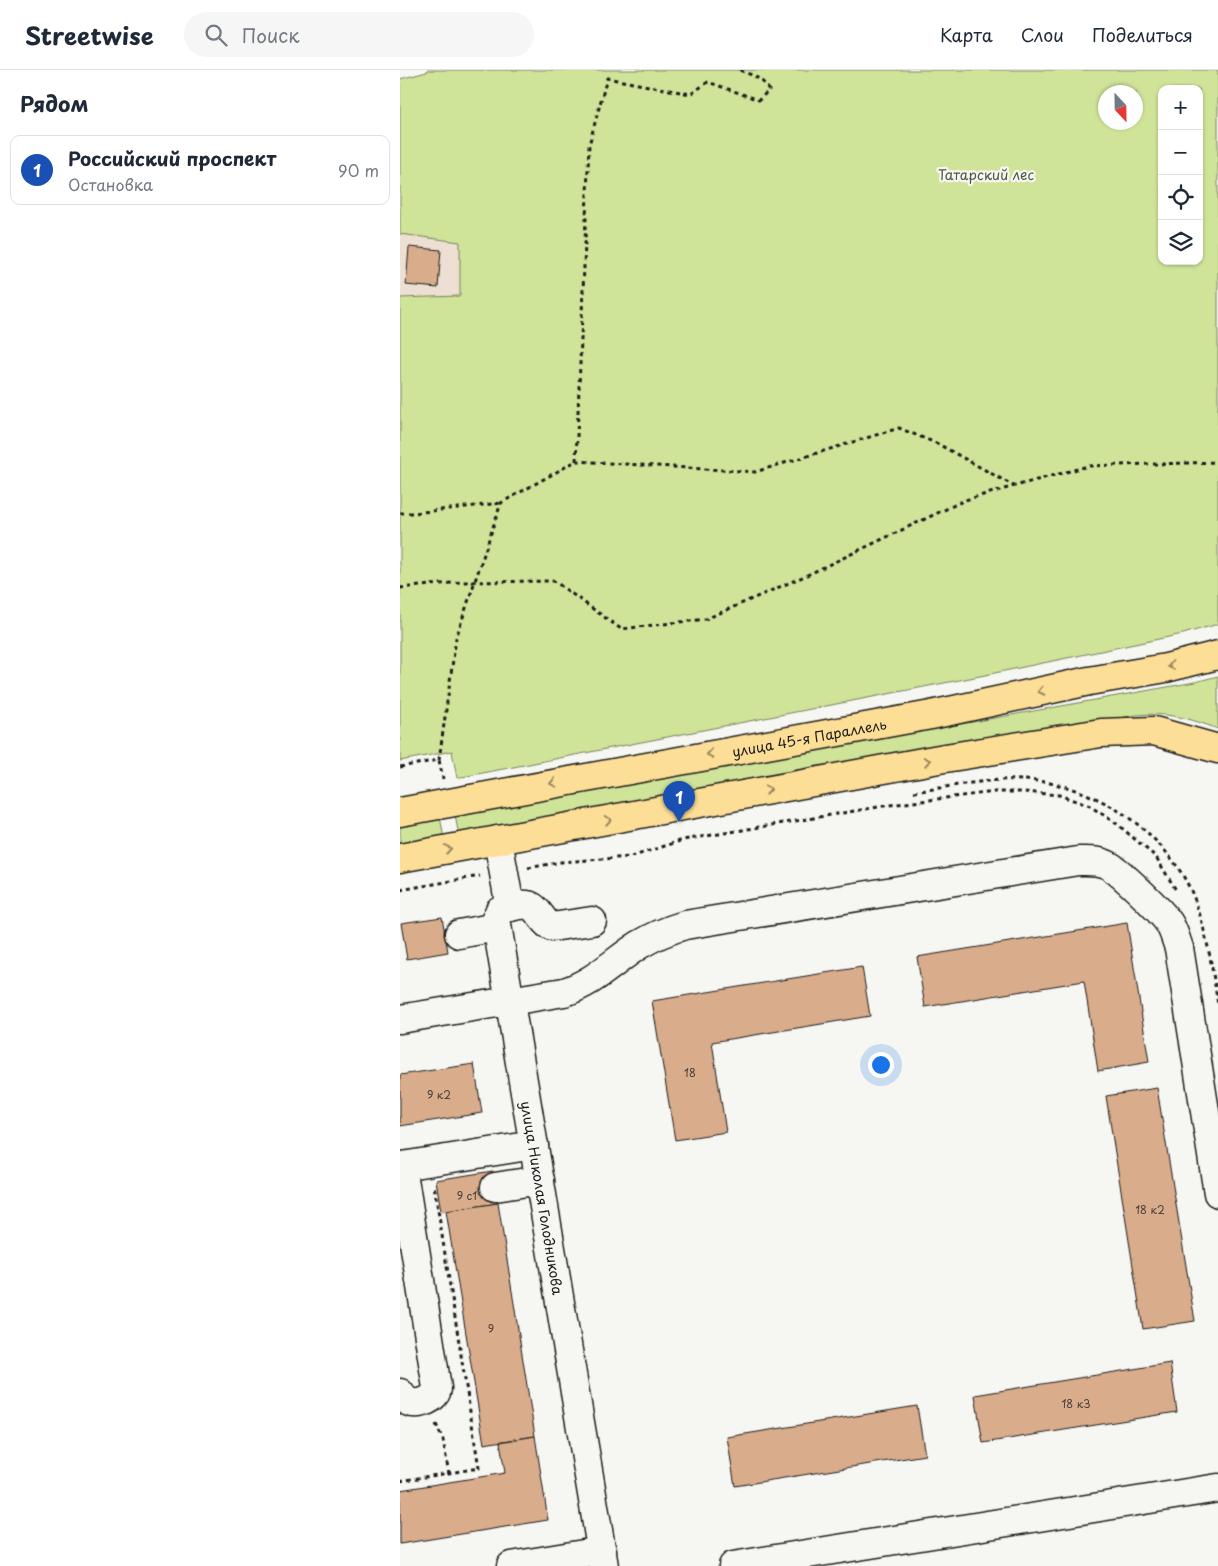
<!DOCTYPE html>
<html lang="ru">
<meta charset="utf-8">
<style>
:root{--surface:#fff;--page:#f6f6f7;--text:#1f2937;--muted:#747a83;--line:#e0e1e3;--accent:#111827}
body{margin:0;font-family:"Playpen Sans",sans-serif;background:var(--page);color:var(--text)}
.controls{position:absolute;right:15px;top:15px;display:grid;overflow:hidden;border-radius:10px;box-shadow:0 1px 4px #0004}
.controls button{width:45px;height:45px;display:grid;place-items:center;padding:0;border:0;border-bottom:1px solid var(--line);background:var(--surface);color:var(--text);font:25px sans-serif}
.compass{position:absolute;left:698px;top:15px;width:45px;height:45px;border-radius:50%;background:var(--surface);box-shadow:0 1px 4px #0004;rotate:158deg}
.you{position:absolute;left:480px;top:994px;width:18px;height:18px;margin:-12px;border:4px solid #fff;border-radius:50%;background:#1a73e8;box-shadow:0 0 0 8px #1a73e833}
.badge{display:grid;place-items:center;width:32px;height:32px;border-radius:50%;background:var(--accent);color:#fff;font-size:16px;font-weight:700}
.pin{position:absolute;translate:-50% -41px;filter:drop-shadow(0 1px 2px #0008)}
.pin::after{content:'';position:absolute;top:26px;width:18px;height:15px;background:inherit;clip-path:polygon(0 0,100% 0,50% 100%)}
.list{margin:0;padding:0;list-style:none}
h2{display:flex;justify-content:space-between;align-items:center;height:65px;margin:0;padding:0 20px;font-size:21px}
h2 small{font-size:16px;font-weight:400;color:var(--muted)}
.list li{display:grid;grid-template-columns:32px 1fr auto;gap:15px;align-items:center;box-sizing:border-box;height:70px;margin:0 10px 10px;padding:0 10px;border:1px solid var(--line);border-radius:10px}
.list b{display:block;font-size:19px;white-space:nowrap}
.list p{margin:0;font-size:16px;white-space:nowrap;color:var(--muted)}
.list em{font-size:16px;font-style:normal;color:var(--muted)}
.icon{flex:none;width:28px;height:28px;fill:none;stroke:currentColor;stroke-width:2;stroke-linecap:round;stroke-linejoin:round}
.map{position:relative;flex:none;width:818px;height:1496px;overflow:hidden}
header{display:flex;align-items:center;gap:30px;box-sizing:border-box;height:70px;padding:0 25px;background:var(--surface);border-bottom:1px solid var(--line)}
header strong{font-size:24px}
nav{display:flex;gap:28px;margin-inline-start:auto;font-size:18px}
.search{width:350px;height:45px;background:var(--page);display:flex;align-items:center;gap:12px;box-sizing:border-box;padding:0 18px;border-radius:28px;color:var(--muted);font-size:19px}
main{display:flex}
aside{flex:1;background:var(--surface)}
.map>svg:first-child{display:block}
.built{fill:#ede0d3}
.green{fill:#d0e499;stroke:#76805a;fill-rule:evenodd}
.building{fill:#d9ac8b;stroke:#1c1c1c}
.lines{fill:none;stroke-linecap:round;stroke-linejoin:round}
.minor-casing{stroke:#1c1c1c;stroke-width:31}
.major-casing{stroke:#1c1c1c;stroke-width:31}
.path{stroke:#1c1c1c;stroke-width:3;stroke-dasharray:4 4;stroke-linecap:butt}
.minor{stroke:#f6f6f2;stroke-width:28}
.major{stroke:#fdde96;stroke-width:28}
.oneway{stroke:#98875f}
.labels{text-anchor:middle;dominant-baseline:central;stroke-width:4.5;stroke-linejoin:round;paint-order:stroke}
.number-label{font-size:11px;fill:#4b4038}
.park-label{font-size:14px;fill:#525842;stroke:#f6f6f2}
.street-label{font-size:14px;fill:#1c1c1c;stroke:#f6f6f2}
</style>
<header>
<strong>Streetwise</strong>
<div class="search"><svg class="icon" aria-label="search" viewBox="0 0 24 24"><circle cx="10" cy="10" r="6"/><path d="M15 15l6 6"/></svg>Поиск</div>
<nav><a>Карта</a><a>Слои</a><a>Поделиться</a></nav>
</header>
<main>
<aside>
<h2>Рядом<small></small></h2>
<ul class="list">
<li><span class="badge" style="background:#1a4fb4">1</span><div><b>Российский проспект</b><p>Остановка</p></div><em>90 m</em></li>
</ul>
</aside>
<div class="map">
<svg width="818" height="1496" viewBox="0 0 818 1496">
<rect width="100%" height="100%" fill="#f6f6f2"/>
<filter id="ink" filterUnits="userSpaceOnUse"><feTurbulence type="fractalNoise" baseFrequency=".02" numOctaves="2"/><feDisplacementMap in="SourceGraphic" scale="10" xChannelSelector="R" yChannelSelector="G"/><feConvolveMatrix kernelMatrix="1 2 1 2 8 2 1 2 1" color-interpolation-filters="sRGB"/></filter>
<g filter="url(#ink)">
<!-- built -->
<path class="built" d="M0,164L60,172V226L0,228Z"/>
<!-- green -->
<g class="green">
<path d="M27,0H818V554L783,564L580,606L57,708L52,681L0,691V228L60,226V172L0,164V9L27,2ZM762,19H799V191H762ZM706,22H736V52H706Z"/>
<path d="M818,606V659C790,648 766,642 736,645L59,766L55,745L795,612Z"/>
<path d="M40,747L44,768L0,776V754Z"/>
</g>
<!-- building -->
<g class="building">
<path d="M9,177L41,180L38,218L6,215Z"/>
<path d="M42,847L48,882L7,889L1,853Z"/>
<path d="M727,853L749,992L698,1001L684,911L525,937L517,887Z"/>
<path d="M462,897L470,946L312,972L326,1062L275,1070L252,931Z"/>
<path d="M74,994L82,1043L0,1056V1005Z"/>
<path d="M757,1018L795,1251L743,1259L706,1026Z"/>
<path d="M93,1101L98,1133L41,1142L36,1110Z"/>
<path d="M98,1133L135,1366L84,1374L46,1141Z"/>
<path d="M770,1293L777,1342L583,1373L575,1325Z"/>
<path d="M517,1336L525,1385L335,1416L327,1367Z"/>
<path d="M135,1366L148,1450L0,1474V1420L105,1403L100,1372Z"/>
</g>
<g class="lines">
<!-- minor casing -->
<g class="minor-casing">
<g id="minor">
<path id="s1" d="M98,770L110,837L100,840L96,849L204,1496"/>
<path d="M110,837C115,836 122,834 127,835C138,836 142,853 152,857L192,851"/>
<path d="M59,864L97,857"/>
<path d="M0,949L164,922C194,913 214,891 239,875C254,866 268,860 285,855L678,791C688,791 699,790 708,795C721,802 761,841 769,853C774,861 776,870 779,878L818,1123"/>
<path d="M2,1096L134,1075"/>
<path d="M0,1097L2,1096L37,1318C37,1329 19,1336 9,1332C5,1330 2,1326 0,1323"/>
<path d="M95,1117L140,1110"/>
<path d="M111,1496L202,1481"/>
<path d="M333,1496L818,1418"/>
</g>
</g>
<!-- major casing -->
<g class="major-casing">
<g id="major">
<path id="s2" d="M0,742L531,645L689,611L766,598L818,585"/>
<path d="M0,788L539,689L701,663L754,661L818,679"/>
</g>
</g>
<!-- path -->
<g class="path">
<path d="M176,391L189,75L207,8L291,24L308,12L359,30L369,20C362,8 352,5 339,0"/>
<path d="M0,443H14L101,433"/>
<path d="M0,518L61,512L154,511L221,559L306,549L407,505L565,430L615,416L688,396L818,392"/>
<path d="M39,690L56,568L101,433L176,391L355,402L499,358L538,374L614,416"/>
<path d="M0,697L39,690L43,709"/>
<path d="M514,722C550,717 587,708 623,710C697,712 776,768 798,839C808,870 813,903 818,935"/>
<path d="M128,798L161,792L231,787L283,770L490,735L594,722H624L659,725L690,736L717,754L756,787L776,820"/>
<path d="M0,820L80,806"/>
<path d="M36,1354L43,1370L49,1404"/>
<path d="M0,1411L79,1398L34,1115"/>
</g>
<!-- minor -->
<use href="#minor" class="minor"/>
<!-- major -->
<use href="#major" class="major"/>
</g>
<!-- one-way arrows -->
<defs><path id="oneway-chevron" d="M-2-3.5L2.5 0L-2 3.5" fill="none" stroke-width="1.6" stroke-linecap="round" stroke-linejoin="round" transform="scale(1.25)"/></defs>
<g class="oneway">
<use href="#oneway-chevron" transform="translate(771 596) rotate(168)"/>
<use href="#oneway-chevron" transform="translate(641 621) rotate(168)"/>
<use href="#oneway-chevron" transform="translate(310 684) rotate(170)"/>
<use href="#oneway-chevron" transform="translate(527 691) rotate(-10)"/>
<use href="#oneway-chevron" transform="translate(153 713) rotate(169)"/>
<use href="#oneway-chevron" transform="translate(368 720) rotate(-10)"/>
<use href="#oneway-chevron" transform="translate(208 750) rotate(-10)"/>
<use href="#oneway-chevron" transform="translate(48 779) rotate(-10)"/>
</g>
</g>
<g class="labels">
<!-- number labels -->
<g class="number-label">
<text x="290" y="1002">18</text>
<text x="39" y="1024">9 к2</text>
<text x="67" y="1125">9 с1</text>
<text x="750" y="1139">18 к2</text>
<text x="91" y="1258">9</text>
<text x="676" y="1333">18 к3</text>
</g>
<!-- park labels -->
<g class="park-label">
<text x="586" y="104">Татарский лес</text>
</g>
<!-- street labels -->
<g class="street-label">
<text stroke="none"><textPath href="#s2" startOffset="416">улица 45-я Параллель</textPath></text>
<text stroke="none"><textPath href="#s1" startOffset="371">улица Николая Голодникова</textPath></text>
</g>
</g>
</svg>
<div class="controls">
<button>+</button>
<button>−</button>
<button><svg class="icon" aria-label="locate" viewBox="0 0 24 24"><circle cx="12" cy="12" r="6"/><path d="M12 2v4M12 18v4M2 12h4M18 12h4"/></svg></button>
<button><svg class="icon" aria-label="layers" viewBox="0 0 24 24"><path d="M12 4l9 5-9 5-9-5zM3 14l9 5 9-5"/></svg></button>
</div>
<svg class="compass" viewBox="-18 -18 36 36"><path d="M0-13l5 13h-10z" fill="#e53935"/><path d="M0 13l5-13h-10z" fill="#747a83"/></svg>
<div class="you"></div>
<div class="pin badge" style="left:279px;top:752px;background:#1a4fb4">1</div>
</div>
</main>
